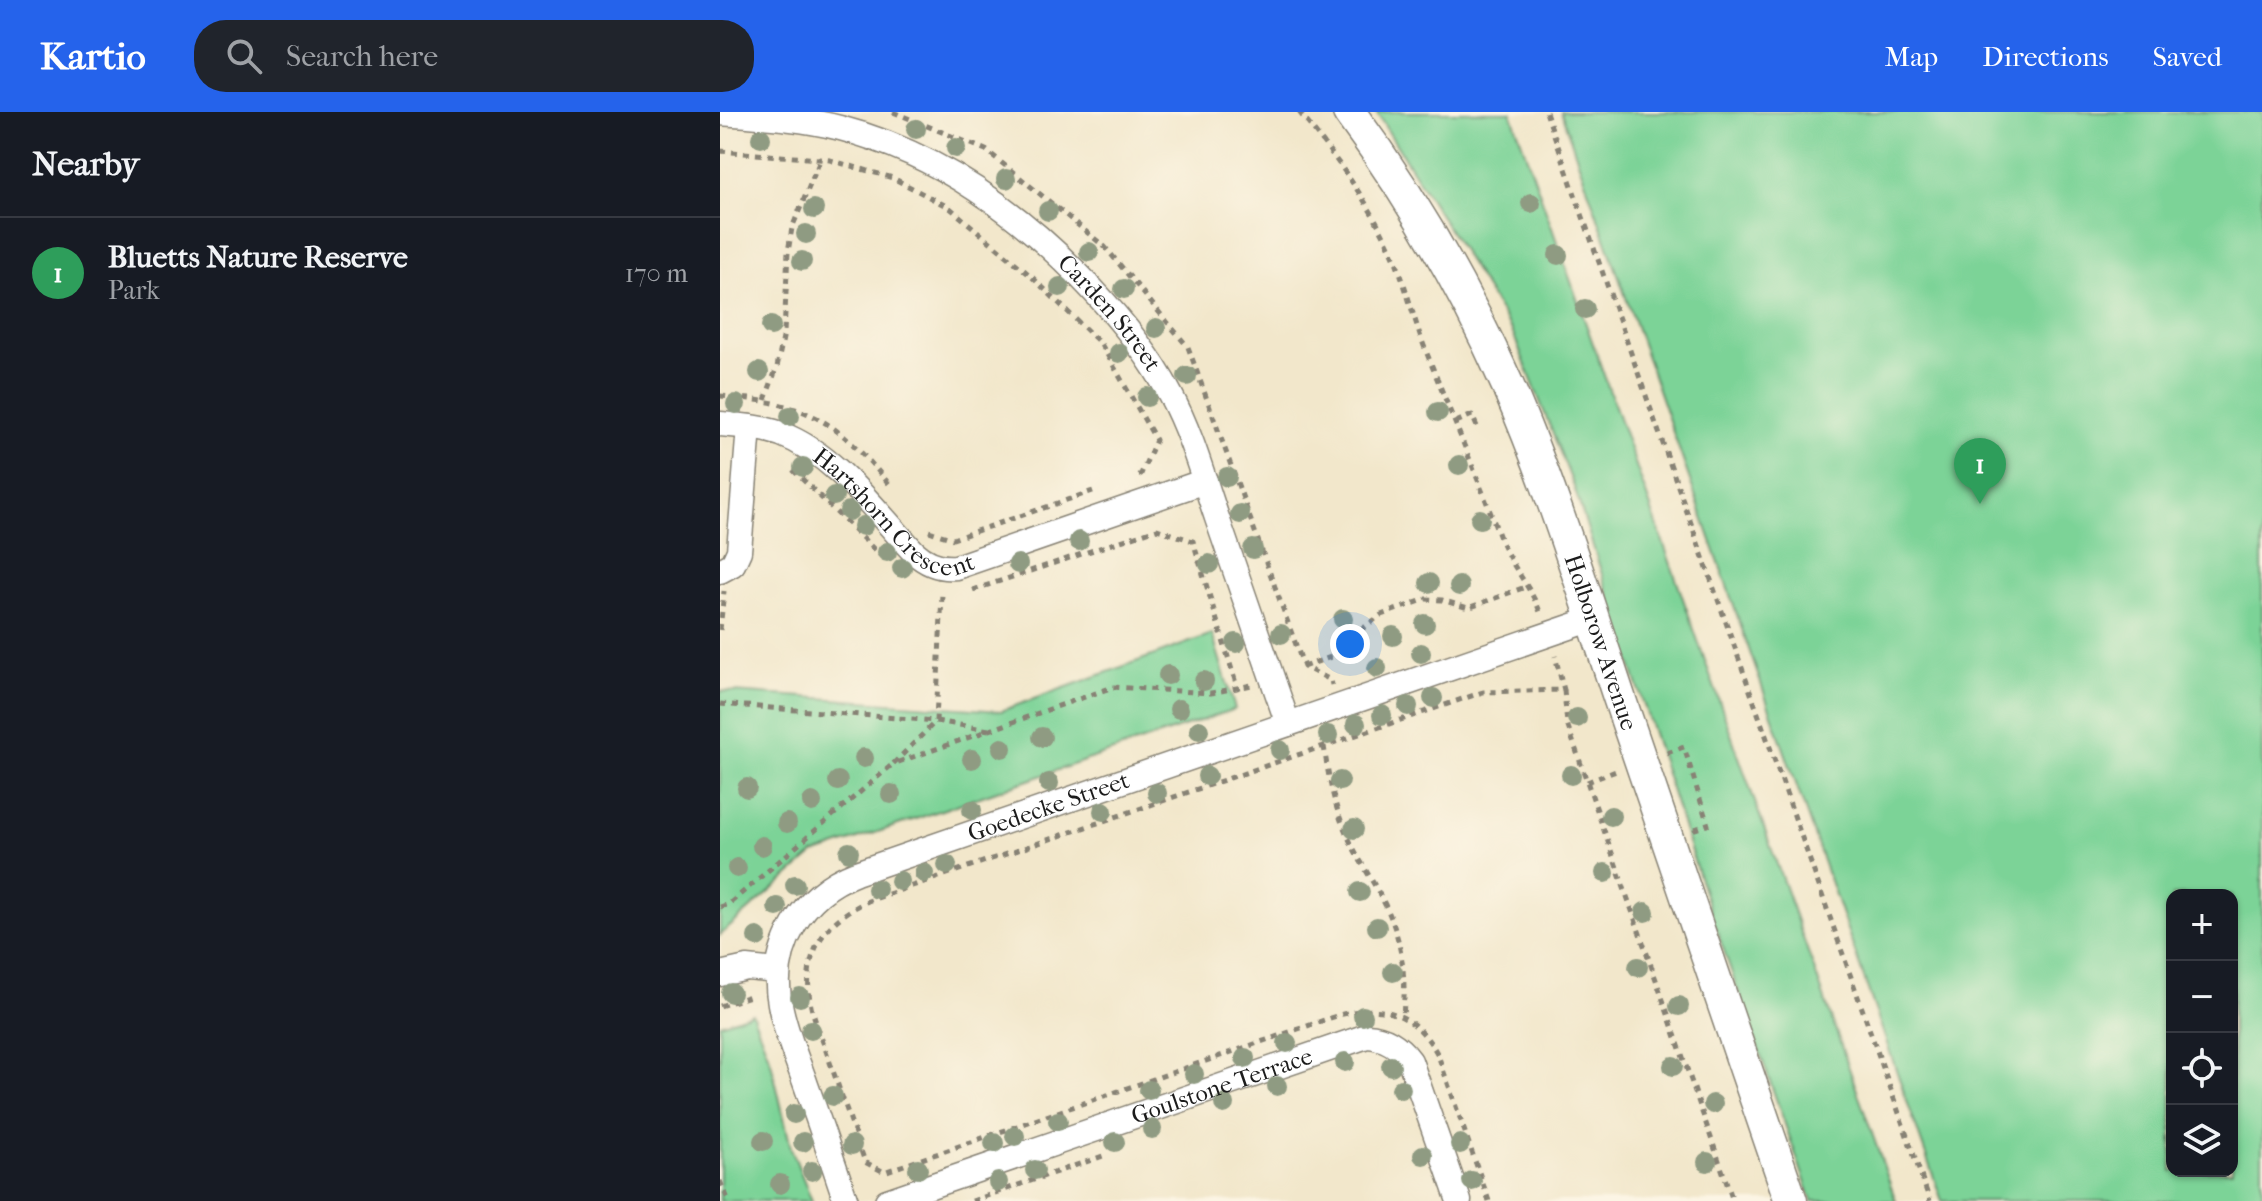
<!DOCTYPE html>
<meta charset="utf-8">
<style>
:root{--surface:#171b24;--page:#20242c;--text:#f1f3f6;--muted:#9ea1a6;--line:#363941;--accent:#2563eb}
body{margin:0;font-family:"IM FELL French Canon",serif;background:var(--page);color:var(--text)}
.controls{position:absolute;right:24px;bottom:24px;display:grid;overflow:hidden;border-radius:16px;box-shadow:0 2px 6px #0004}
.controls button{width:72px;height:72px;display:grid;place-items:center;padding:0;border:0;border-bottom:2px solid var(--line);background:var(--surface);color:var(--text);font:40px sans-serif}
.you{position:absolute;left:630px;top:532px;width:28px;height:28px;margin:-20px;border:6px solid #fff;border-radius:50%;background:#1a73e8;box-shadow:0 0 0 12px #1a73e833}
.badge{display:grid;place-items:center;width:52px;height:52px;border-radius:50%;background:var(--accent);color:#fff;font-size:26px;font-weight:700}
.pin{position:absolute;translate:-50% -66px;filter:drop-shadow(0 2px 4px #0008)}
.pin::after{content:'';position:absolute;top:42px;width:28px;height:24px;background:inherit;clip-path:polygon(0 0,100% 0,50% 100%)}
.list{margin:0;padding:0;list-style:none}
h2{display:flex;justify-content:space-between;align-items:center;height:104px;margin:0;padding:0 32px;font-size:34px}
h2 small{font-size:26px;font-weight:400;color:var(--muted)}
.list li{display:grid;grid-template-columns:52px 1fr auto;gap:24px;align-items:center;box-sizing:border-box;height:112px;padding:0 32px;border-top:2px solid var(--line)}
.list b{display:block;font-size:30px;white-space:nowrap}
.list p{margin:0;font-size:26px;white-space:nowrap;color:var(--muted)}
.list em{font-size:26px;font-style:normal;color:var(--muted)}
.icon{flex:none;width:44px;height:44px;fill:none;stroke:currentColor;stroke-width:2;stroke-linecap:round;stroke-linejoin:round}
.map{position:relative;flex:none;width:1542px;height:1089px;overflow:hidden}
header{display:flex;align-items:center;gap:48px;box-sizing:border-box;height:112px;padding:0 40px;background:var(--accent);color:#fff}
header strong{font-size:38px}
nav{display:flex;gap:44px;margin-inline-start:auto;font-size:28px}
.search{width:560px;height:72px;background:var(--page);display:flex;align-items:center;gap:20px;box-sizing:border-box;padding:0 28px;border-radius:32px;color:var(--muted);font-size:30px}
main{display:flex}
aside{flex:1;background:var(--surface)}
.map>svg:first-child{display:block}
.green{fill:#7cd397;stroke:#4c785a;stroke-width:2;fill-rule:evenodd}
.lines{fill:none;stroke-linecap:round;stroke-linejoin:round}
.street-casing{stroke:#878274;stroke-width:27}
.secondary-casing{stroke:#878274;stroke-width:35}
.path{stroke:#878274;stroke-width:5;stroke-dasharray:6 6;stroke-linecap:butt}
.street{stroke:#fff;stroke-width:24}
.secondary{stroke:#fff;stroke-width:32}
.tree{fill:#8f9b82}
.labels{text-anchor:middle;dominant-baseline:central;stroke-width:6;stroke-linejoin:round;paint-order:stroke}
.street-label{font-size:24px;fill:#1c1c1c;stroke:#fcf5e5}
</style>
<header>
<strong>Kartio</strong>
<div class="search"><svg class="icon" aria-label="search" viewBox="0 0 24 24"><circle cx="10" cy="10" r="6"/><path d="M15 15l6 6"/></svg>Search here</div>
<nav><a>Map</a><a>Directions</a><a>Saved</a></nav>
</header>
<main>
<aside>
<h2>Nearby<small></small></h2>
<ul class="list">
<li><span class="badge" style="background:#2e9e5b">1</span><div><b>Bluetts Nature Reserve</b><p>Park</p></div><em>170 m</em></li>
</ul>
</aside>
<div class="map">
<svg width="1542" height="1089" viewBox="0 0 1542 1089">
<rect width="100%" height="100%" fill="#fcf5e5"/>
<filter id="ink" filterUnits="userSpaceOnUse"><feTurbulence type="fractalNoise" baseFrequency=".0125" numOctaves="2"/><feDisplacementMap in="SourceGraphic" scale="16" xChannelSelector="R" yChannelSelector="G"/><feConvolveMatrix kernelMatrix="1 2 1 2 8 2 1 2 1" color-interpolation-filters="sRGB"/></filter>
<filter id="wash" filterUnits="userSpaceOnUse"><feTurbulence type="fractalNoise" baseFrequency=".006" numOctaves="4" result="noise"/><feDisplacementMap in="SourceGraphic" scale="32" xChannelSelector="R" yChannelSelector="G"/><feGaussianBlur stdDeviation="1.8" result="paint"/><feColorMatrix in="noise" values="0 0 0 0 0 0 0 0 0 0 0 0 0 0 0 0 0 1.4 0 .05"/><feComposite in="paint" operator="in"/></filter>
<g filter="url(#wash)">
<rect width="100%" height="100%" fill="#f2e7cb"/>
<!-- green -->
<g class="green">
<path d="M656,0H791L1176,1089H1092L991,802L854,375L792,219Z"/>
<path d="M841,0H1542V1089H1222ZM1452,783H1512V1059H1452Z"/>
<path d="M492,522L515,597L94,742L0,823V579L281,599Z"/>
<path d="M32,901L51,950L71,1036L92,1089H0V912Z"/>
</g>
</g>
<g filter="url(#ink)">
<g class="lines">
<!-- street casing -->
<g class="street-casing">
<g id="street">
<path id="s1" d="M0,1C40,4 81,6 120,16C220,42 301,101 371,176C402,209 429,242 450,282C471,321 483,365 497,406C521,475 545,544 568,612"/>
<path id="s2" d="M0,312C21,314 41,315 61,322C116,343 154,398 194,440C206,451 219,457 236,455L485,369"/>
<path d="M0,459L13,452L19,439L29,315"/>
<path d="M0,862L27,856L58,859"/>
<path id="s3" d="M126,1089C113,1050 100,1012 86,973C77,947 65,920 60,892C49,835 83,781 136,761L873,507"/>
<path id="s4" d="M167,1089L647,924C666,925 679,934 690,949L739,1089"/>
</g>
</g>
<!-- secondary casing -->
<g class="secondary-casing">
<g id="secondary">
<path id="s5" d="M629,0C692,85 744,176 787,272C832,375 865,484 901,591C958,757 1013,923 1071,1089"/>
</g>
</g>
<!-- path -->
<g class="path">
<path d="M173,0L266,38L385,135L468,235L584,555L611,568L612,573"/>
<path d="M579,0C616,46 652,93 675,147C687,177 694,209 706,239C731,302 757,363 780,426C790,453 810,473 820,500"/>
<path d="M826,0L1210,1089"/>
<path d="M0,39L110,48L173,66L230,96L311,164L381,232L436,328L421,362L417,364"/>
<path d="M0,284C85,291 114,305 169,372"/>
<path d="M45,288L57,255L64,221L68,140L72,116L101,46"/>
<path d="M736,310L752,303L758,317"/>
<path d="M73,358L166,449"/>
<path d="M209,419L233,427L373,379"/>
<path d="M253,478L437,417L473,429L518,578"/>
<path d="M0,518L4,479"/>
<path d="M583,555L625,540L638,520L661,503L706,487L722,488L748,496L808,474"/>
<path d="M844,578L847,612L1013,1089"/>
<path d="M0,592L216,609L222,482"/>
<path d="M269,618L216,609L173,652L393,575L491,581L532,573"/>
<path d="M604,634C608,662 613,691 625,718C637,747 656,772 669,801C683,834 686,869 683,905"/>
<path d="M947,641L964,635L988,713L975,717L974,713"/>
<path d="M867,670L896,659"/>
<path d="M0,795L9,792L173,652"/>
<path d="M0,894L33,883"/>
<path d="M0,1069L9,1089"/>
<path d="M252,1089L386,1043"/>
<path d="M769,1089L718,943C695,901 664,891 619,903L164,1060L145,1050L92,899C80,846 100,811 148,789L763,580L844,578L835,544"/>
</g>
<!-- street -->
<use href="#street" class="street"/>
<!-- secondary -->
<use href="#secondary" class="secondary"/>
</g>
<!-- trees -->
<g class="tree">
<circle cx="196" cy="17" r="10"/>
<circle cx="41" cy="26" r="10"/>
<circle cx="236" cy="36" r="10"/>
<circle cx="286" cy="67" r="10"/>
<circle cx="811" cy="91" r="10"/>
<circle cx="94" cy="97" r="10"/>
<circle cx="328" cy="99" r="10"/>
<circle cx="86" cy="122" r="10"/>
<circle cx="369" cy="140" r="10"/>
<circle cx="838" cy="143" r="10"/>
<circle cx="82" cy="149" r="10"/>
<circle cx="340" cy="175" r="10"/>
<circle cx="404" cy="177" r="10"/>
<circle cx="865" cy="197" r="10"/>
<circle cx="51" cy="214" r="10"/>
<circle cx="436" cy="216" r="10"/>
<circle cx="399" cy="241" r="10"/>
<circle cx="39" cy="260" r="10"/>
<circle cx="467" cy="264" r="10"/>
<circle cx="427" cy="285" r="10"/>
<circle cx="16" cy="292" r="10"/>
<circle cx="718" cy="300" r="10"/>
<circle cx="70" cy="304" r="10"/>
<circle cx="739" cy="353" r="10"/>
<circle cx="83" cy="355" r="10"/>
<circle cx="507" cy="365" r="10"/>
<circle cx="114" cy="384" r="10"/>
<circle cx="129" cy="399" r="10"/>
<circle cx="520" cy="402" r="10"/>
<circle cx="760" cy="407" r="10"/>
<circle cx="143" cy="414" r="10"/>
<circle cx="359" cy="429" r="10"/>
<circle cx="533" cy="437" r="10"/>
<circle cx="167" cy="440" r="10"/>
<circle cx="298" cy="452" r="10"/>
<circle cx="489" cy="452" r="10"/>
<circle cx="182" cy="456" r="10"/>
<circle cx="709" cy="471" r="10"/>
<circle cx="739" cy="474" r="10"/>
<circle cx="623" cy="507" r="10"/>
<circle cx="705" cy="512" r="10"/>
<circle cx="561" cy="522" r="10"/>
<circle cx="673" cy="524" r="10"/>
<circle cx="516" cy="531" r="10"/>
<circle cx="701" cy="541" r="10"/>
<circle cx="657" cy="556" r="10"/>
<circle cx="448" cy="563" r="10"/>
<circle cx="484" cy="569" r="10"/>
<circle cx="713" cy="586" r="10"/>
<circle cx="688" cy="594" r="10"/>
<circle cx="459" cy="597" r="10"/>
<circle cx="662" cy="603" r="10"/>
<circle cx="857" cy="606" r="10"/>
<circle cx="636" cy="612" r="10"/>
<circle cx="479" cy="618" r="10"/>
<circle cx="608" cy="623" r="10"/>
<circle cx="322" cy="625" r="10"/>
<circle cx="282" cy="636" r="10"/>
<circle cx="560" cy="638" r="10"/>
<circle cx="144" cy="646" r="10"/>
<circle cx="252" cy="647" r="10"/>
<circle cx="851" cy="663" r="10"/>
<circle cx="487" cy="664" r="10"/>
<circle cx="118" cy="669" r="10"/>
<circle cx="620" cy="669" r="10"/>
<circle cx="329" cy="671" r="10"/>
<circle cx="27" cy="676" r="10"/>
<circle cx="437" cy="681" r="10"/>
<circle cx="171" cy="682" r="10"/>
<circle cx="92" cy="690" r="10"/>
<circle cx="252" cy="698" r="10"/>
<circle cx="383" cy="699" r="10"/>
<circle cx="891" cy="704" r="10"/>
<circle cx="67" cy="711" r="10"/>
<circle cx="634" cy="717" r="10"/>
<circle cx="42" cy="734" r="10"/>
<circle cx="129" cy="740" r="10"/>
<circle cx="227" cy="753" r="10"/>
<circle cx="17" cy="756" r="10"/>
<circle cx="204" cy="761" r="10"/>
<circle cx="885" cy="761" r="10"/>
<circle cx="180" cy="769" r="10"/>
<circle cx="75" cy="773" r="10"/>
<circle cx="157" cy="777" r="10"/>
<circle cx="640" cy="780" r="10"/>
<circle cx="57" cy="795" r="10"/>
<circle cx="925" cy="800" r="10"/>
<circle cx="657" cy="815" r="10"/>
<circle cx="37" cy="825" r="10"/>
<circle cx="918" cy="855" r="10"/>
<circle cx="673" cy="860" r="10"/>
<circle cx="11" cy="881" r="10"/>
<circle cx="80" cy="885" r="10"/>
<circle cx="959" cy="894" r="10"/>
<circle cx="643" cy="904" r="10"/>
<circle cx="91" cy="918" r="10"/>
<circle cx="567" cy="931" r="10"/>
<circle cx="525" cy="946" r="10"/>
<circle cx="625" cy="950" r="10"/>
<circle cx="671" cy="954" r="10"/>
<circle cx="953" cy="954" r="10"/>
<circle cx="474" cy="962" r="10"/>
<circle cx="557" cy="974" r="10"/>
<circle cx="681" cy="977" r="10"/>
<circle cx="429" cy="978" r="10"/>
<circle cx="113" cy="984" r="10"/>
<circle cx="504" cy="992" r="10"/>
<circle cx="993" cy="992" r="10"/>
<circle cx="74" cy="1002" r="10"/>
<circle cx="338" cy="1009" r="10"/>
<circle cx="432" cy="1017" r="10"/>
<circle cx="295" cy="1024" r="10"/>
<circle cx="43" cy="1029" r="10"/>
<circle cx="83" cy="1030" r="10"/>
<circle cx="395" cy="1030" r="10"/>
<circle cx="274" cy="1031" r="10"/>
<circle cx="740" cy="1032" r="10"/>
<circle cx="132" cy="1033" r="10"/>
<circle cx="703" cy="1043" r="10"/>
<circle cx="987" cy="1050" r="10"/>
<circle cx="198" cy="1057" r="10"/>
<circle cx="315" cy="1058" r="10"/>
<circle cx="92" cy="1059" r="10"/>
<circle cx="752" cy="1069" r="10"/>
<circle cx="278" cy="1070" r="10"/>
<circle cx="60" cy="1072" r="10"/>
</g>
</g>
<g class="labels">
<!-- street labels -->
<g class="street-label">
<text stroke="none"><textPath href="#s1" startOffset="454">Carden Street</textPath></text>
<text stroke="none"><textPath href="#s2" startOffset="204">Hartshorn Crescent</textPath></text>
<text stroke="none"><textPath href="#s5" startOffset="590">Holborow Avenue</textPath></text>
<text stroke="none"><textPath href="#s3" startOffset="576">Goedecke Street</textPath></text>
<text stroke="none"><textPath href="#s4" startOffset="354">Goulstone Terrace</textPath></text>
</g>
</g>
</svg>
<div class="controls">
<button>+</button>
<button>−</button>
<button><svg class="icon" aria-label="locate" viewBox="0 0 24 24"><circle cx="12" cy="12" r="6"/><path d="M12 2v4M12 18v4M2 12h4M18 12h4"/></svg></button>
<button><svg class="icon" aria-label="layers" viewBox="0 0 24 24"><path d="M12 4l9 5-9 5-9-5zM3 14l9 5 9-5"/></svg></button>
</div>
<div class="you"></div>
<div class="pin badge" style="left:1260px;top:392px;background:#2e9e5b">1</div>
</div>
</main>
